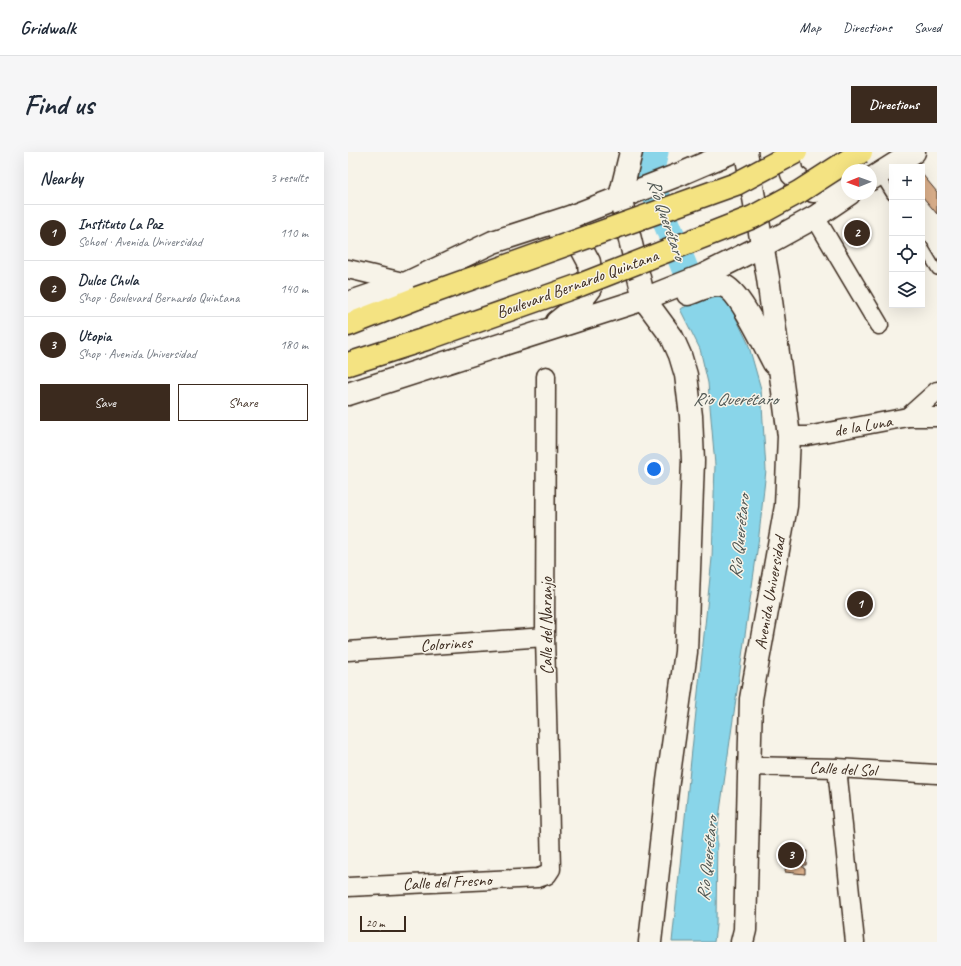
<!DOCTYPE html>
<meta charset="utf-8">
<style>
:root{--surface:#fff;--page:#f6f6f7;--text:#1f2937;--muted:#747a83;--line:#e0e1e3;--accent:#3b2a1e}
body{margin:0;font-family:Caveat,sans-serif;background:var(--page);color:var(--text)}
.controls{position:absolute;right:12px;top:12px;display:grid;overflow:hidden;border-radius:0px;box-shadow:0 4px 16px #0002}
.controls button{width:36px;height:36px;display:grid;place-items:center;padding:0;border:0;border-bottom:1px solid var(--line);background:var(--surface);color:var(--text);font:20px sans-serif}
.compass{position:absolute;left:493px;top:12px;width:36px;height:36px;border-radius:50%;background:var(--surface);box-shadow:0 4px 16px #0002;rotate:269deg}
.scale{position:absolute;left:12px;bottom:10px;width:46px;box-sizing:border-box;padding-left:4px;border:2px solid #3b2a1e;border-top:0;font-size:11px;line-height:14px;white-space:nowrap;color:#3b2a1e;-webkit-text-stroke:3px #f7f3e8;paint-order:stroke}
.you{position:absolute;left:306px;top:317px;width:14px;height:14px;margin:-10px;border:3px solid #fff;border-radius:50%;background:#1a73e8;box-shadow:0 0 0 6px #1a73e833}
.badge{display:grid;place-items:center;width:26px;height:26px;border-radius:50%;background:var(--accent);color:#fff;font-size:13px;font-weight:700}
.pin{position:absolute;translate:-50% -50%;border:2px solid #fff;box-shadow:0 1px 4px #0006}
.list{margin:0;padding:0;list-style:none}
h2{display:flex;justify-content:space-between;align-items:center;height:52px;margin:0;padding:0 16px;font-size:17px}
h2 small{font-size:13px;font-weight:400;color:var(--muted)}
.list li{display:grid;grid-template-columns:26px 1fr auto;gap:12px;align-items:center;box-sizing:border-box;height:56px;padding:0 16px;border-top:1px solid var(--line)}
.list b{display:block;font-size:15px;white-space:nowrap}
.list p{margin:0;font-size:13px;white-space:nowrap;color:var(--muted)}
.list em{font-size:13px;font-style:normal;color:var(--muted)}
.actions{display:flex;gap:8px;padding:12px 16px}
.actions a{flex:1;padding:9px 0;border:1px solid var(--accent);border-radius:0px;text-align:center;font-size:14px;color:var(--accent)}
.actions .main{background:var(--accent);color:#fff}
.icon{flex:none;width:22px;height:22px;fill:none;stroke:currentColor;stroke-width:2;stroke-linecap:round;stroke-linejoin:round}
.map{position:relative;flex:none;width:589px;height:790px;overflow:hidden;border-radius:0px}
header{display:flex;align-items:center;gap:24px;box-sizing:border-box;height:56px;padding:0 20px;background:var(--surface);border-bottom:1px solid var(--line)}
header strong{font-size:19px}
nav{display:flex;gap:22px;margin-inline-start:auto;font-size:14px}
.intro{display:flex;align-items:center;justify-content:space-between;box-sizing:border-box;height:96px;padding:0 24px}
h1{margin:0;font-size:28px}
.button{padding:10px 18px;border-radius:0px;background:var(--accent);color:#fff;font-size:14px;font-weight:700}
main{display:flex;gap:24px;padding:0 24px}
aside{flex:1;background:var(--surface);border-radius:0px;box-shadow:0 4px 16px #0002}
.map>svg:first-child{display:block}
.water{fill:#89d5e9;stroke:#6a9198}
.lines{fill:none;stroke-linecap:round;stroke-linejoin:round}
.river{stroke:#89d5e9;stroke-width:27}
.building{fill:#d9ae8a;stroke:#3b2a1e}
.lane-casing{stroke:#3b2a1e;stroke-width:12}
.street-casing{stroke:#3b2a1e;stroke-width:21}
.secondary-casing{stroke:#3b2a1e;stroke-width:25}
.highway-casing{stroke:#3b2a1e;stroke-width:25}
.lane{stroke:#f7f3e8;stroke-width:9}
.street{stroke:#f7f3e8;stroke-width:18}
.secondary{stroke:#f7f3e8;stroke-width:22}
.highway{stroke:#f4e382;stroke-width:22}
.highway-bridge-casing{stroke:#3b2a1e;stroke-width:25;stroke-linecap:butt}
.highway-bridge{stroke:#f4e382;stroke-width:22}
.labels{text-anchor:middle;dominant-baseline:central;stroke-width:3;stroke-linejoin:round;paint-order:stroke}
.street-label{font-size:17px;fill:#3b2a1e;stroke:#f7f3e8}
.water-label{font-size:18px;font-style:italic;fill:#4e5551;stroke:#f7f3e8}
</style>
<header>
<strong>Gridwalk</strong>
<nav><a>Map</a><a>Directions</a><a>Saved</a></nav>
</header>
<div class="intro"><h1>Find us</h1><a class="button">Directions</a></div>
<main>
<aside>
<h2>Nearby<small>3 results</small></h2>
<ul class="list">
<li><span class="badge">1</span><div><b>Instituto La Paz</b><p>School · Avenida Universidad</p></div><em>110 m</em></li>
<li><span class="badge">2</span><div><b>Dulce Chula</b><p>Shop · Boulevard Bernardo Quintana</p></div><em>140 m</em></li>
<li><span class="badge">3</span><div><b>Utopia</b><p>Shop · Avenida Universidad</p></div><em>180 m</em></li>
</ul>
<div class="actions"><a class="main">Save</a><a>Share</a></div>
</aside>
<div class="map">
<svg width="589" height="790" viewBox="0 0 589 790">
<rect width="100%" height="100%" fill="#f7f3e8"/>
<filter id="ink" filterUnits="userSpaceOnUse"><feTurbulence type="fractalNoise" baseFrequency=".025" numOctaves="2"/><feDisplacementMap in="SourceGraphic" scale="8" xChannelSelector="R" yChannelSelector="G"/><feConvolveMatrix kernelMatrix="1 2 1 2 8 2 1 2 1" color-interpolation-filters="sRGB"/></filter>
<g filter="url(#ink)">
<!-- water -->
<path class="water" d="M375,139L400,191L413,237L418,318L410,392L369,680L368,773L366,790H324L364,406L367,313L360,231L352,197L332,157Z"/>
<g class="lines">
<!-- river -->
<path class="river" d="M307,0L302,21L303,32L351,152"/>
</g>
<!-- building -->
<g class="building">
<path d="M574,22L589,40V62L574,44Z"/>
<path d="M439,697L459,699L458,713H455V716L457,717V722L437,720Z"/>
</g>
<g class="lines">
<!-- lane casing -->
<g class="lane-casing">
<g id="lane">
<path d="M531,22L544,43"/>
<path d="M574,93L589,118"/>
</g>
</g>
<!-- street casing -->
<g class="street-casing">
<g id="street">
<path d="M467,65L531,173"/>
<path d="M0,117L59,131"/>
<path d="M560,265L589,239"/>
<path d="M441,284H459L560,265H589"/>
<path d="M0,499L197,485"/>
<path d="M402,614L489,616L589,622"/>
<path d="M489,616L507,790"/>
<path d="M0,735L190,726L199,723L203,717L197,485L198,224"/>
</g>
</g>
<!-- secondary casing -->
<g class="secondary-casing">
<g id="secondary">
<path d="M283,0L272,45L296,147L324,185L332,203L338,223L343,264L345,309L338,500L320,629L302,790"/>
<path d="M439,0L444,22L465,39L491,37L499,34"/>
<path d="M523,27L566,0"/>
<path d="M340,142C351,138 364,131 376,134C392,139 417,195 426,211"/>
<path d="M0,151L59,131L145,90L222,65L335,21L384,0"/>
<path d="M209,170L229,154L243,136L241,110L227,84L213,83"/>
<path d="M0,242L296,147L356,123L414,94L467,65L501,42"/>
<path d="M394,790L397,778L403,547L438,354L441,284L420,126L398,0"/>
</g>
</g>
<!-- highway casing -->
<g class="highway-casing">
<g id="highway">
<path d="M0,173L69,146"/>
<path d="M0,212L81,186"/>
</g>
</g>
<!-- lane -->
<use href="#lane" class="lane"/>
<!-- street -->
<use href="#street" class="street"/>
<!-- secondary -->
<use href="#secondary" class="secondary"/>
<!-- highway -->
<use href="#highway" class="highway"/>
<!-- highway-bridge casing -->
<g class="highway-bridge-casing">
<g id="highway-bridge">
<path d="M69,146L388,32L448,0"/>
<path d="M81,186L232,133L405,65L451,40L513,0"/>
</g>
</g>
<!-- highway-bridge -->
<use href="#highway-bridge" class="highway-bridge"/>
</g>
</g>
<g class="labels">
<!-- street labels -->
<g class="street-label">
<text transform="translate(229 132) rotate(-20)">Boulevard Bernardo Quintana</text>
<text transform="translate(515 274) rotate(-10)">de la Luna</text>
<text transform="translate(422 441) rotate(-80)">Avenida Universidad</text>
<text transform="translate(198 474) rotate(-90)">Calle del Naranjo</text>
<text transform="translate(98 492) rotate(-4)">Colorines</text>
<text transform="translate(495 617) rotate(3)">Calle del Sol</text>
<text transform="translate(99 730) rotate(-3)">Calle del Fresno</text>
</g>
<!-- water labels -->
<g class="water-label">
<text transform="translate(319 67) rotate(71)">Río Querétaro</text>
<text x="387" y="247">Rio Querétaro</text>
<text transform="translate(391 385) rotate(-84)">Río Querétaro</text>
<text transform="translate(359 707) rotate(-84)">Río Querétaro</text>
</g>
</g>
</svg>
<div class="controls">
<button>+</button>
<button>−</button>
<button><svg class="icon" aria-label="locate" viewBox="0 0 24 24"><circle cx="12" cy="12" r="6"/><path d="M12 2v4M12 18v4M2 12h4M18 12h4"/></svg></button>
<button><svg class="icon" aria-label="layers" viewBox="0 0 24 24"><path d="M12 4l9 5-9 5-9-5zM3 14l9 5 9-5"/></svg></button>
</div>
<svg class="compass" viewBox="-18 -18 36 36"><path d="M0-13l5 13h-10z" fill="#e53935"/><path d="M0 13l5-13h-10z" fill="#747a83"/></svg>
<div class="scale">20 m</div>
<div class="you"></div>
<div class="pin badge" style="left:512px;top:452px">1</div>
<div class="pin badge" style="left:509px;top:81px">2</div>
<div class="pin badge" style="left:443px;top:703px">3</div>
</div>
</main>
